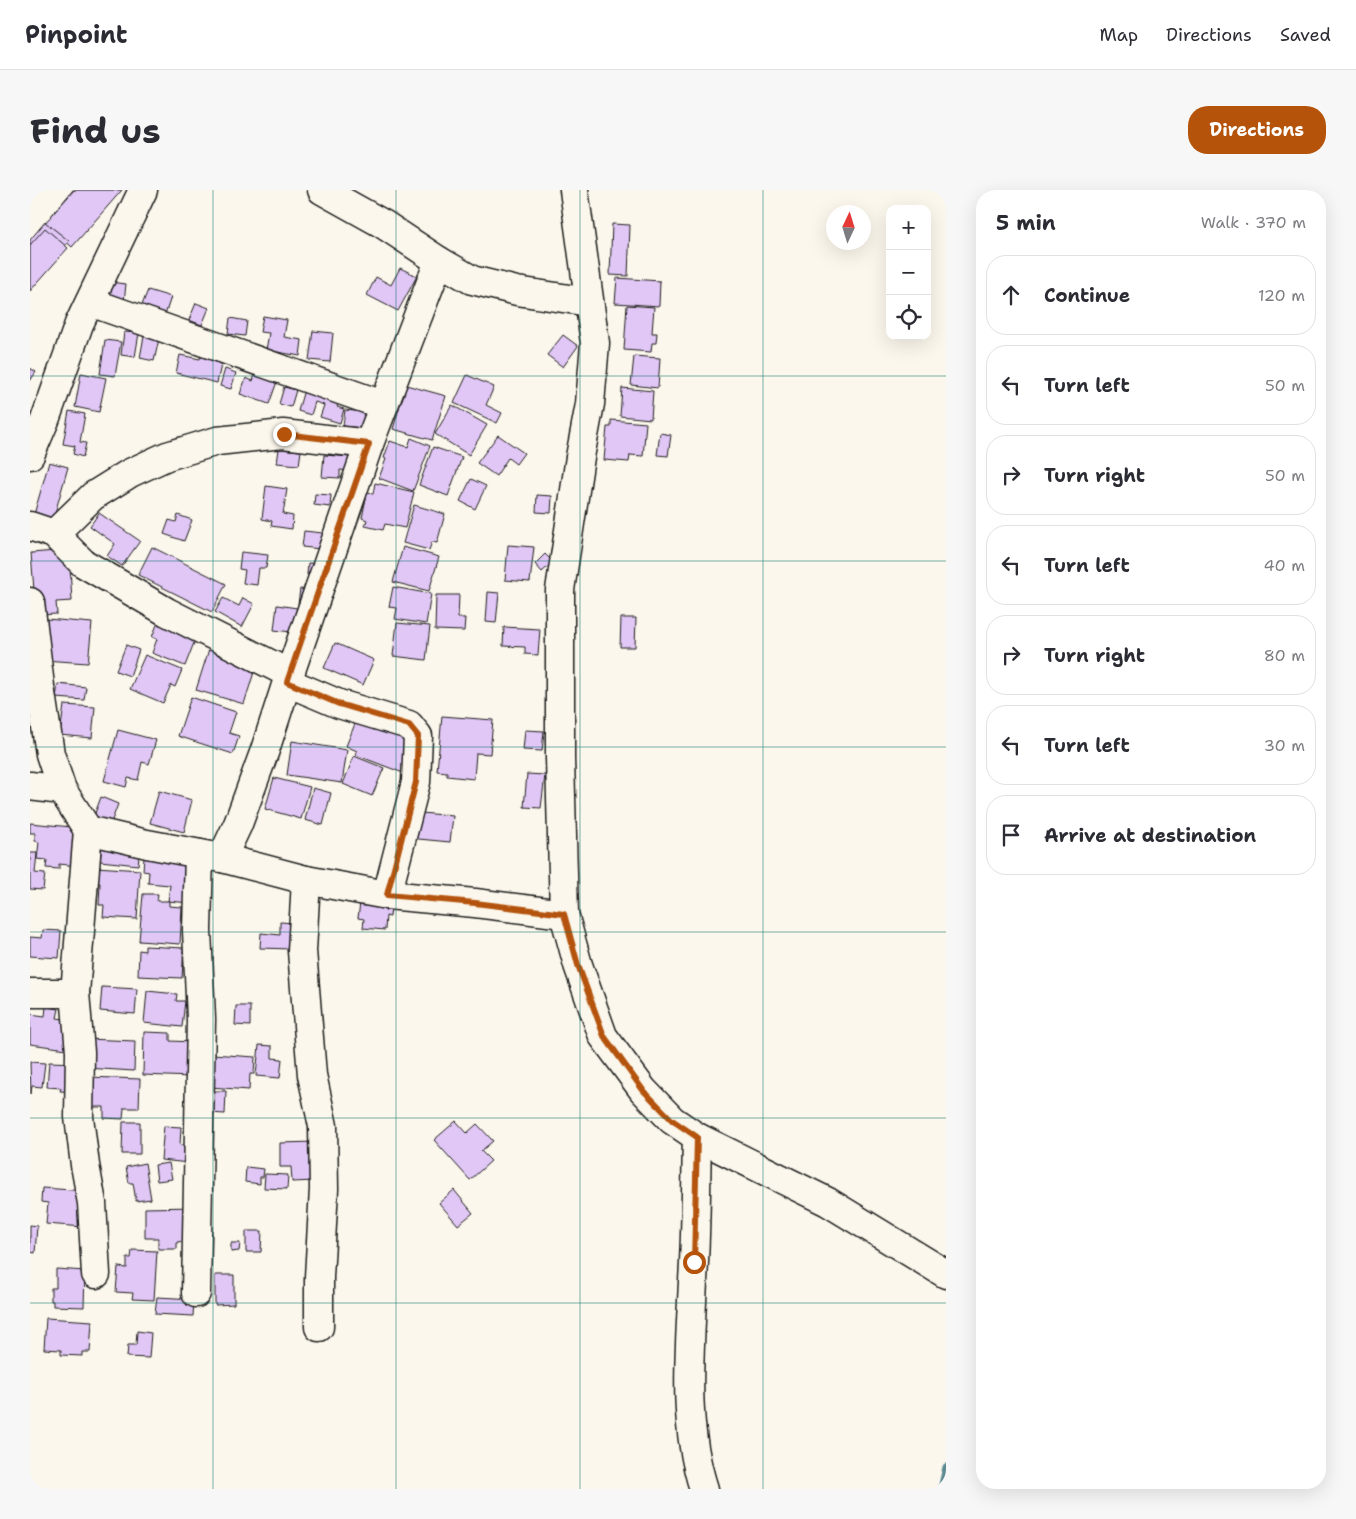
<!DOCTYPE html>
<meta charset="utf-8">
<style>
:root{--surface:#fff;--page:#f7f7f7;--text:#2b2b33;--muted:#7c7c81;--line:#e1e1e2;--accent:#b45309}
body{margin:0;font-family:"Shantell Sans",sans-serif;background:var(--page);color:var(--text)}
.controls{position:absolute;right:15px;top:15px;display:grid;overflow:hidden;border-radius:10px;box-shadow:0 5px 20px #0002}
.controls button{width:45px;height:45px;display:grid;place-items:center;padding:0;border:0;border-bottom:1px solid var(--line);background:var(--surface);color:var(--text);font:25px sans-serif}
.compass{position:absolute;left:796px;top:15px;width:45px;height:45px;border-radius:50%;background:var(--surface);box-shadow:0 5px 20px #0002;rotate:4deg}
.stop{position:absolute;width:15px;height:15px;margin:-11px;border:4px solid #b45309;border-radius:50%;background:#fff}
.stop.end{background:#b45309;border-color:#fff;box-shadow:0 1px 5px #0008}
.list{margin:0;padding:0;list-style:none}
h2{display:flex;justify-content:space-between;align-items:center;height:65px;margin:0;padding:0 20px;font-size:21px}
h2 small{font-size:16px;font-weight:400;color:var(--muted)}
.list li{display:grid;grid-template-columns:32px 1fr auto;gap:15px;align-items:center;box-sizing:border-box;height:80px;margin:0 10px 10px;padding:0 10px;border:1px solid var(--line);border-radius:20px}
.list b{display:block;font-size:19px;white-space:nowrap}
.list em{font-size:16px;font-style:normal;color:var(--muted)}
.icon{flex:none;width:28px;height:28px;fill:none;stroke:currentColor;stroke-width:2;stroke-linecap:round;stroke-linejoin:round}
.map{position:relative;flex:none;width:916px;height:1299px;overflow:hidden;border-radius:20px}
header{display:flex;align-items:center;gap:30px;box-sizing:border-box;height:70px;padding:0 25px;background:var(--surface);border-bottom:1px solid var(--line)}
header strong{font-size:24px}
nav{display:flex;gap:28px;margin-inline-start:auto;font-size:18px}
.intro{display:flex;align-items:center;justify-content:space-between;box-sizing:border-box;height:120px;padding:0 30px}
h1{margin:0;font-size:35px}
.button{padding:12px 22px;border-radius:20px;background:var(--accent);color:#fff;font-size:18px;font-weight:700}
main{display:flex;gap:30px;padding:0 30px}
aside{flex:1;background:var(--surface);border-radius:20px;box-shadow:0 5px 20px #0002}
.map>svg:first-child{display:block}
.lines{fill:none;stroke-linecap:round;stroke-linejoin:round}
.stream{stroke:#5b8a93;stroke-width:7}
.building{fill:#e1c7f6;stroke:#1c1c1c}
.minor-casing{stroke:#1c1c1c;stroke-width:31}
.minor{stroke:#fbf7ec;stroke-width:28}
.route{stroke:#b45309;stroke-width:6}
.grid{fill:none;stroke:#0f766e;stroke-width:1;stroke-opacity:0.55}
</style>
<header>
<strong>Pinpoint</strong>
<nav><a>Map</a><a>Directions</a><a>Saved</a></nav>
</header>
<div class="intro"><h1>Find us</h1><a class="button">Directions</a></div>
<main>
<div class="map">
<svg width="916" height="1299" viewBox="0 0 916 1299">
<rect width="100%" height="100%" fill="#fbf7ec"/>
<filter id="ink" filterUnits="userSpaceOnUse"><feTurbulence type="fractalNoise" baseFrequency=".02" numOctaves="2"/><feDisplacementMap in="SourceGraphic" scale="10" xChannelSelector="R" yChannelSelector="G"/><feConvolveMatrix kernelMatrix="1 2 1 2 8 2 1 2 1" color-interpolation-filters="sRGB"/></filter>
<g filter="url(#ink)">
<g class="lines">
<!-- stream -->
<path class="stream" d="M911,1299L916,1277"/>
</g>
<!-- building -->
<g class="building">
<path d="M43,0H87L48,48L21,26Z"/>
<path d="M44,0H92L42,57L15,33Z"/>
<path d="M15,32L39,51L0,100V50Z"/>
<path d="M582,34L600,35L598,86L580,85Z"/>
<path d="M15,38L38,58L0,101V55Z"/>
<path d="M370,78L387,86L368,121L337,105L346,87L361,95Z"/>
<path d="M587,88L630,91L629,116L585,113Z"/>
<path d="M79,92L96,94L94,112L78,110Z"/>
<path d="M118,100L141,107L134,128L110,120Z"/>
<path d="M166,113L179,118L172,135L159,130Z"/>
<path d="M597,115L624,117L622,143H627L626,153H622L621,162L594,160Z"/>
<path d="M233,126L257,130L254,147L272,150L270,166L236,160L239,143L230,142Z"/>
<path d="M200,128L217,131L215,146L198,144Z"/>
<path d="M283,141L303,143L300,172L279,170Z"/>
<path d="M94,142L109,143L105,167L91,165Z"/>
<path d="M533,145L548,156L533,177L517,165Z"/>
<path d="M114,146L129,149L124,171L110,168Z"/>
<path d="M75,150L91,152L85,186L70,184Z"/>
<path d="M172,161L193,166L187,193L146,183L150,165L170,169Z"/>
<path d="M604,166L630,168L628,198L601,195Z"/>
<path d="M0,178L6,182L0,191Z"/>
<path d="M227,178L249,186L239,214L210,204L216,188L223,191Z"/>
<path d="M195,179L206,183L201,199L190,196Z"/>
<path d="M51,183L76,188L69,222L45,217Z"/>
<path d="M437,185L464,197L456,215L472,223L467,233L424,213Z"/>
<path d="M376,195L416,206L402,250L363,239Z"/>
<path d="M275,196L311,206L307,217L314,219L310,233L290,227L294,215L285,212L281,225L268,221Z"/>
<path d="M254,197L266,200L261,217L249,214Z"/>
<path d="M592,198L623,201L621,229L590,226Z"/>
<path d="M422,215L457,235L439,265L405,244Z"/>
<path d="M315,220L334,222L332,238L313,236Z"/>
<path d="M39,221L55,224L50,252L56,253L53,267L43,264L45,256L33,254Z"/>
<path d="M581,230L616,233L613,266L600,265L599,272L574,270L577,237H581Z"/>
<path d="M630,243L641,245L638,266L627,265Z"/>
<path d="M468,245L494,263L486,274L478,268L466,286L447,273Z"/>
<path d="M381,248L400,256L383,301L349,288L356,269L354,268L360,251L378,257Z"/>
<path d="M403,257L432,267L418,306L389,295Z"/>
<path d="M249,259L271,261L269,275L247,273Z"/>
<path d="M294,265L321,267L320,281L310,280V288L292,287Z"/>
<path d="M19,272L38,277L22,334L3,328Z"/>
<path d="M441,289L456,296L445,319L430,311Z"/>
<path d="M345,293L384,302L375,338L355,334L353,340L335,336L337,330L332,328L337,303L343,304Z"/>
<path d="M236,296L257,299L253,324L263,326L262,339L241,336L242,331L232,329Z"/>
<path d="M285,304L301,305L300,317L284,315Z"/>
<path d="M507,305L522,306L521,323L506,322Z"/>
<path d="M384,315L415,324L407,353L402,352L399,360L373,353Z"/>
<path d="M69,323L110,351L92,376L77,366L85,354L60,336Z"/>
<path d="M148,325L162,330L154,351L134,344L139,330L146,332Z"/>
<path d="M274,341L302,344L300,360L272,357Z"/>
<path d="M478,355L504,357L500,392L475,390Z"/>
<path d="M122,357L196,394L182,422L108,385Z"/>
<path d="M373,357L409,367L399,401L363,392Z"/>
<path d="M39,360L42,411L26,412L27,424L6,425L1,363Z"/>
<path d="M211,362L238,365L236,378H229L227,395L213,393L215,380L209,379Z"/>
<path d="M515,364L523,372L512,382L505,374Z"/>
<path d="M278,373L294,374L292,387L277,385Z"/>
<path d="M363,397L401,404L396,434L365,429L367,418L359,417Z"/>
<path d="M270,399L283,401L282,416L268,414Z"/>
<path d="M458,402L469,403L466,433L456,432Z"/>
<path d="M406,405H429L428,428H435L434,441L405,440Z"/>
<path d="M193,408L209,416L213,408L224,414L212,437L185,422Z"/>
<path d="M247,415L267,418V421L276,435L262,434V442L244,440Z"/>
<path d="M591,428H606L605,457H590Z"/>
<path d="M17,429L62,433L58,473L13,470Z"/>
<path d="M129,430L167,445L155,476L122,463L127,449L122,447Z"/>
<path d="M367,433L400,436L396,470L363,466Z"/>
<path d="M474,437L510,439L508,465L495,464V457L473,456Z"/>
<path d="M305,453L344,470L333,495L294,478Z"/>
<path d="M96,455L109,460L100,486L86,481Z"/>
<path d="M179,459L207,467L205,473L225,479L214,514L166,500Z"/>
<path d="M115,465L152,480L145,497L141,495L133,513L100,499Z"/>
<path d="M28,494L56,497L54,510L26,508Z"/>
<path d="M161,507L206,522L199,543L209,546L203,564L148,546Z"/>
<path d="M34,515L65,517L62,548L30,545Z"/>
<path d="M329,524L382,545L381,586L326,565L327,561L316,556Z"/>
<path d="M412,526L463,530L460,564L446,563L444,589L417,586V582L407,581Z"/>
<path d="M88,540L126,550L119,574L112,572L108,590L98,588L96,597L74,591Z"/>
<path d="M495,540L514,541L512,561L493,560Z"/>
<path d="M262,551L317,560L312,593L257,585Z"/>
<path d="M324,566L354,578L342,606L313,594Z"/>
<path d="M497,584L515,585L511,618L494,617Z"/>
<path d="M244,588L280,597L271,629L235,619Z"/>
<path d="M283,598L301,603L293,635L275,630Z"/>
<path d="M129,601L162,610L154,642L120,633Z"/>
<path d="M71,607L88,614L81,633L64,626Z"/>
<path d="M381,622L423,626L420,652L378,648Z"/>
<path d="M0,633L52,638L48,676L29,674V679L16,678L17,670L7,669L9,652L5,651V643H0Z"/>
<path d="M72,654L110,658L108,675L70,671Z"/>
<path d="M0,663H7L5,683L15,684L13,700L0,699Z"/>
<path d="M114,667L165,672L161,713L138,711L140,695L118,693L119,682L113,681Z"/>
<path d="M66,677L110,680L107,729L73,727L74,715H69L70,693H65Z"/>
<path d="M113,704H128L127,711H139V716L152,717L150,754L109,751Z"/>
<path d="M330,713L361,716L360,727L356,726L355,740L333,738L334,729L328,728Z"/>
<path d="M250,732L264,733L262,759L230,758L231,743L250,745Z"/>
<path d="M13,740L31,741L29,768L0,766V747L12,748Z"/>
<path d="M115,756L154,758L152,788L108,786L109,760L115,761Z"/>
<path d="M72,797L107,799L105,824L70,821Z"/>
<path d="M117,801L147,804L146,811H155L152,837L114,833Z"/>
<path d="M206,816H220V836L205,835Z"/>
<path d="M16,817L29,819L27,828L40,830L37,859L0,854V824L15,826Z"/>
<path d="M114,842L140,843V851L163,852L161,887L113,885Z"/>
<path d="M57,849L105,851L104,881L56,878Z"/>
<path d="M229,855L242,856V868L252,869L250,888L226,886Z"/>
<path d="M182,864L225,867L224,884H220L219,900L180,897Z"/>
<path d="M0,872L15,873L12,897L2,896L1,904Z"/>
<path d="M19,872L47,873L45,902L30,901L31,898L17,897Z"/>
<path d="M58,887L110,889L109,918H94L93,929L74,928V917H57Z"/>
<path d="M180,901H196L195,924L180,923Z"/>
<path d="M426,931L437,943L447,934L463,951L451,961L461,971L440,990L404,950Z"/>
<path d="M93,932H110V964H92Z"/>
<path d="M134,936L151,937L150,955L160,956L159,973L131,970Z"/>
<path d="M285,952L286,991L262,992L261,977H250V953Z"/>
<path d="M115,973L121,1009L106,1011L103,993H99L96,977Z"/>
<path d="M139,973L142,989L127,991L125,975Z"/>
<path d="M216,977L234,979L233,987H230V994L215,992Z"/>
<path d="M235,984L258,985L257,999L234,998Z"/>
<path d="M12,998L57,1001L54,1037L16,1034L18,1013L11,1012Z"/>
<path d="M424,1000L443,1023L428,1035L409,1013Z"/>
<path d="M164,1017L155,1051L147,1052V1059H128V1048H115V1018Z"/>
<path d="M0,1035L7,1036L5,1063L0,1062Z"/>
<path d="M216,1041H232L231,1062H216Z"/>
<path d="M201,1053H210L209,1061L201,1062Z"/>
<path d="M102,1060L127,1061L124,1110L102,1109L103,1103L86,1102L88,1077L97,1078V1068H101Z"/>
<path d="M26,1079L55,1081L54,1117L23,1116V1111H21V1098H26Z"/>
<path d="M185,1085H204V1114L185,1115Z"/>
<path d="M127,1107L164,1109L163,1126L125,1124Z"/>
<path d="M16,1128L62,1131L60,1162H52V1166L31,1165V1160L14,1159Z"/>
<path d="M107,1141L121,1143L119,1168L97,1167L98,1155H106Z"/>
</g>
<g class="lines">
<!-- minor casing -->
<g class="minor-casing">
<g id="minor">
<path d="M292,0L353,34L409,71L442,90L487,101L559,112"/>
<path d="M544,0L565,153L560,214L550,267L530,400V568L534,724L548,775L573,846L613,900L642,930L667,947L798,1012L916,1084"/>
<path d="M60,112L353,215"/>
<path d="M0,265L15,230L49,134L113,0"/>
<path d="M0,336L24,344L53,373L137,422L260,484"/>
<path d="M24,344L63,306L100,283L137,266L187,251L253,244L339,254"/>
<path d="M0,412L10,496L20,564L32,600"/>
<path d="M257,492L309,514L379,535L388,546L386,592L357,705"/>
<path d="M0,596L32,600L58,640L117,654L192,668L276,690L357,705L445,713L534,724"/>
<path d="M58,640L45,803L50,862L49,927L55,975L62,1013L66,1084"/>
<path d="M192,668L208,634L235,560L257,492L339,254L409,71"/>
<path d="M276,690L272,761L282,885L293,936L294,999L289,1087V1137"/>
<path d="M0,803H45"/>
<path d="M667,947C666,995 666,1043 663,1091C660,1161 652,1232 674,1299"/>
<path d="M166,1103L171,829L167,740L169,664"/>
</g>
</g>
<!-- minor -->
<use href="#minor" class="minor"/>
</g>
</g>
<g class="lines" filter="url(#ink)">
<!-- route -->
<path class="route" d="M254,244L339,254L257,492L309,514L379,535L388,546L386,592L357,705L445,713L534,724L548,775L574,846L613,900L642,930L667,947L664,1072"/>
</g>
<!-- grid -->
<path class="grid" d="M183,0V1299M366,0V1299M550,0V1299M733,0V1299M0,186H916M0,371H916M0,557H916M0,742H916M0,928H916M0,1113H916"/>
</svg>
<div class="controls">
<button>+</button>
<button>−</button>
<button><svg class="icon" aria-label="locate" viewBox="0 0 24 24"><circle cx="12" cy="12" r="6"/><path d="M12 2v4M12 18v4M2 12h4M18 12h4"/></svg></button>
</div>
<svg class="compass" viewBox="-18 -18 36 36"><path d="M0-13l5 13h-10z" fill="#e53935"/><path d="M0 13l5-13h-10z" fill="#7c7c81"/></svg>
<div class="stop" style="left:664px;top:1072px"></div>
<div class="stop end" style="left:254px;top:244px"></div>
</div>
<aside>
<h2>5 min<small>Walk · 370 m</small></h2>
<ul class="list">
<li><svg class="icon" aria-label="ahead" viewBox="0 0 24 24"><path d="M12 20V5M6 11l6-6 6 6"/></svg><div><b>Continue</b></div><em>120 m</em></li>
<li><svg class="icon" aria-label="left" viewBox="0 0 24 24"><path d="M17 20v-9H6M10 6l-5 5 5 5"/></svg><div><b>Turn left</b></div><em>50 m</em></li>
<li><svg class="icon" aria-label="right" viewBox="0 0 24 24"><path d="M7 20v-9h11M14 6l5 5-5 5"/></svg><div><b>Turn right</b></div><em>50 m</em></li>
<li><svg class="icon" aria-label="left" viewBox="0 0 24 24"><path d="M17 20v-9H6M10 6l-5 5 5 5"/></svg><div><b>Turn left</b></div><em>40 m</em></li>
<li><svg class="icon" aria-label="right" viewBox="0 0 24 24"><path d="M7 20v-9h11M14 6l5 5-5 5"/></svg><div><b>Turn right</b></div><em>80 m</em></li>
<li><svg class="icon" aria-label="left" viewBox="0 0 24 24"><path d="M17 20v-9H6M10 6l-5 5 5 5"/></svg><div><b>Turn left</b></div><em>30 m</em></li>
<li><svg class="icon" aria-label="arrive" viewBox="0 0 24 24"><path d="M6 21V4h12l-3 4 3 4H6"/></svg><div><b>Arrive at destination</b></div></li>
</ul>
</aside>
</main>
